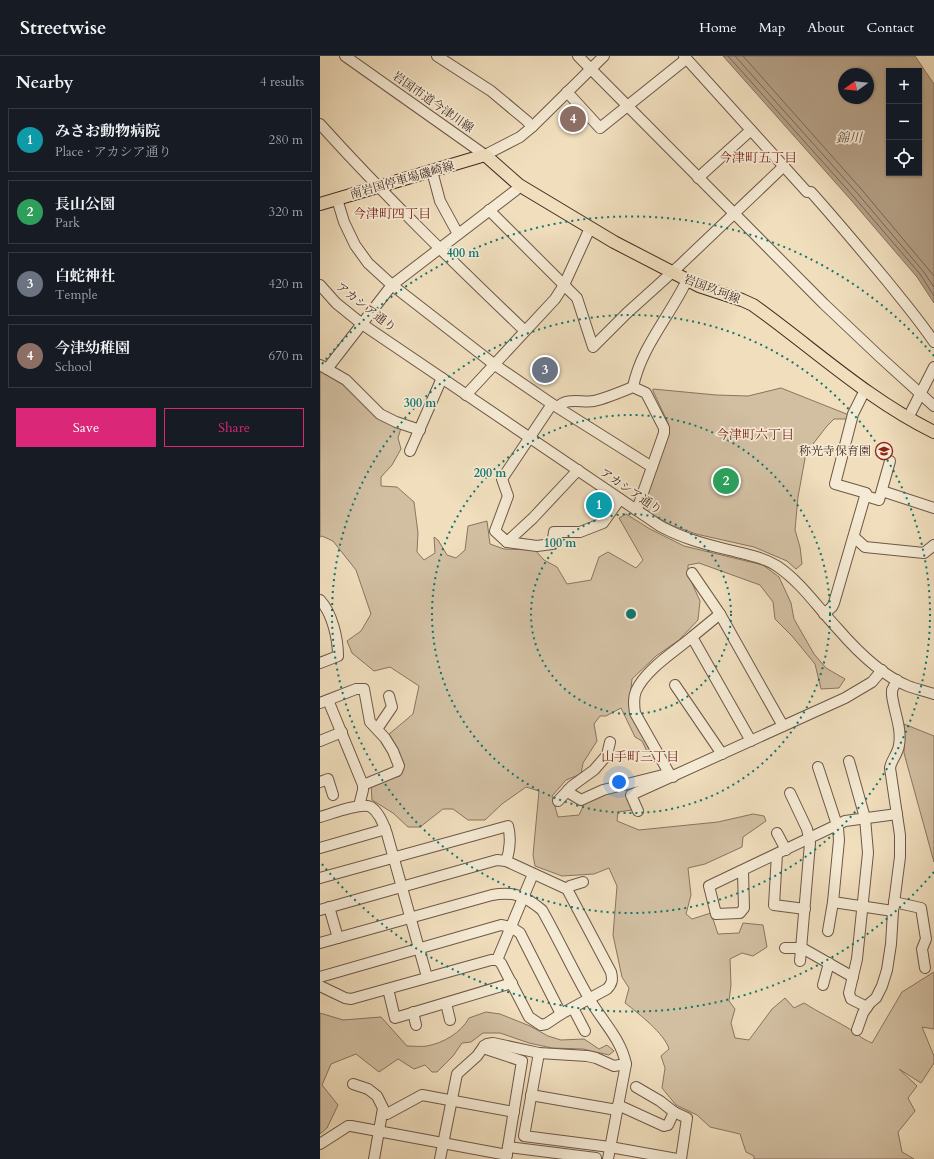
<!DOCTYPE html>
<meta charset="utf-8">
<style>
:root{--surface:#171b24;--page:#20242c;--text:#f1f3f6;--muted:#9ea1a6;--line:#363941;--accent:#db2777}
body{margin:0;font-family:Cardo,"Noto Serif JP",serif;background:var(--page);color:var(--text)}
.controls{position:absolute;right:12px;top:12px;display:grid;overflow:hidden;border-radius:0px;box-shadow:0 1px 3px #0004}
.controls button{width:36px;height:36px;display:grid;place-items:center;padding:0;border:0;border-bottom:1px solid var(--line);background:var(--surface);color:var(--text);font:20px sans-serif}
.compass{position:absolute;left:518px;top:12px;width:36px;height:36px;border-radius:50%;background:var(--surface);box-shadow:0 1px 3px #0004;rotate:255deg}
.you{position:absolute;left:299px;top:726px;width:14px;height:14px;margin:-10px;border:3px solid #fff;border-radius:50%;background:#1a73e8;box-shadow:0 0 0 6px #1a73e833}
.badge{display:grid;place-items:center;width:26px;height:26px;border-radius:50%;background:var(--accent);color:#fff;font-size:13px;font-weight:700}
.pin{position:absolute;translate:-50% -50%;border:2px solid #fff;box-shadow:0 1px 4px #0006}
.list{margin:0;padding:0;list-style:none}
h2{display:flex;justify-content:space-between;align-items:center;height:52px;margin:0;padding:0 16px;font-size:17px}
h2 small{font-size:13px;font-weight:400;color:var(--muted)}
.list li{display:grid;grid-template-columns:26px 1fr auto;gap:12px;align-items:center;box-sizing:border-box;height:64px;margin:0 8px 8px;padding:0 8px;border:1px solid var(--line);border-radius:0px}
.list b{display:block;font-size:15px;white-space:nowrap}
.list p{margin:0;font-size:13px;white-space:nowrap;color:var(--muted)}
.list em{font-size:13px;font-style:normal;color:var(--muted)}
.actions{display:flex;gap:8px;padding:12px 16px}
.actions a{flex:1;padding:9px 0;border:1px solid var(--accent);border-radius:0px;text-align:center;font-size:14px;color:var(--accent)}
.actions .main{background:var(--accent);color:#fff}
.icon{flex:none;width:22px;height:22px;fill:none;stroke:currentColor;stroke-width:2;stroke-linecap:round;stroke-linejoin:round}
.map{position:relative;flex:none;width:614px;height:1103px;overflow:hidden}
header{display:flex;align-items:center;gap:24px;box-sizing:border-box;height:56px;padding:0 20px;background:var(--surface);border-bottom:1px solid var(--line)}
header strong{font-size:19px}
nav{display:flex;gap:22px;margin-inline-start:auto;font-size:14px}
main{display:flex}
aside{flex:1;background:var(--surface)}
.map>svg:first-child{display:block}
.green{fill:#d2bfa2;stroke:#8a7461}
.water{fill:#b5a188;stroke:#87715e;fill-rule:evenodd}
.lines{fill:none;stroke-linecap:round;stroke-linejoin:round}
.shore{stroke:#7c6654;stroke-width:1}
.minor-casing{stroke:#6e5747;stroke-width:12}
.major-casing{stroke:#422a20;stroke-width:14}
.minor{stroke:#f5ead4;stroke-width:10}
.major{stroke:#f0debd;stroke-width:12}
.ring{fill:none;stroke:#0f766e;stroke-width:2;stroke-dasharray:2 4}
.labels{text-anchor:middle;dominant-baseline:central;stroke-width:3.5;stroke-linejoin:round;paint-order:stroke}
.street-label{font-size:12px;fill:#422a20;stroke:#f5ead4}
.poi-label{font-size:12px;fill:#422a20;stroke:#f5ead4;text-anchor:end}
.water-label{font-size:13px;font-style:italic;fill:#644e3f;stroke:#f5ead4}
.neighbourhood-label{font-size:13px;fill:#7a1f14;stroke:#f5ead4}
.centre{fill:#0f766e;stroke:#f5ead4;stroke-width:2}
.ring-label{font-size:12px;text-anchor:middle;font-weight:bold;fill:#0f766e;stroke:#f5ead4;stroke-width:3.5;stroke-linejoin:round;paint-order:stroke}
</style>
<header>
<strong>Streetwise</strong>
<nav><a>Home</a><a>Map</a><a>About</a><a>Contact</a></nav>
</header>
<main>
<aside>
<h2>Nearby<small>4 results</small></h2>
<ul class="list">
<li><span class="badge" style="background:#0f9aa8">1</span><div><b>みさお動物病院</b><p>Place · アカシア通り</p></div><em>280 m</em></li>
<li><span class="badge" style="background:#2e9e5b">2</span><div><b>長山公園</b><p>Park</p></div><em>320 m</em></li>
<li><span class="badge" style="background:#6b7280">3</span><div><b>白蛇神社</b><p>Temple</p></div><em>420 m</em></li>
<li><span class="badge" style="background:#8d6e63">4</span><div><b>今津幼稚園</b><p>School</p></div><em>670 m</em></li>
</ul>
<div class="actions"><a class="main">Save</a><a>Share</a></div>
</aside>
<div class="map">
<svg width="614" height="1103" viewBox="0 0 614 1103">
<rect width="100%" height="100%" fill="#f0debd"/>
<filter id="stains"><feTurbulence type="fractalNoise" baseFrequency=".005" numOctaves="4"/><feColorMatrix values="0 0 0 0 .2 0 0 0 0 .09 0 0 0 0 .02 0 0 0 .5 -.17"/></filter>
<radialGradient id="worn" r=".72"><stop offset=".6" stop-color="#630" stop-opacity="0"/><stop offset="1" stop-color="#630" stop-opacity=".3"/></radialGradient>
<!-- green -->
<g class="green">
<path d="M0,312L25,328L81,372L78,382L81,393L72,409L61,421V430L77,431L94,446L98,477L97,496L104,504L115,497L114,481L118,484L127,499L136,502L145,494L148,470L167,465L170,488L184,493L215,494L224,504L237,511L247,528L271,524L279,501L288,496L316,512L323,504L299,462L306,458L330,473L364,490L443,509L459,521L471,547L474,563L494,598L506,612L525,623L519,632L501,633L495,608L472,580L455,563L453,546L440,529L379,507L368,509V518L380,545L378,564L359,584L336,600L312,623L309,651L332,693L337,705L332,706L322,685L315,681L301,652L286,660H280L274,668L277,685L263,707L261,718L246,724L232,740L238,761L259,759L265,746L285,738L306,733L312,754L298,756L297,765L319,774L398,766L433,758L444,760L446,765L423,781L422,791L385,808L368,812L371,839L366,858L372,863L391,857L398,878L419,877L423,867L443,869L447,891L433,900L422,897L410,903L411,929L409,945L415,953L411,967L415,982L429,984L452,953L465,942L474,952L484,947C498,956 513,963 528,972C536,977 542,983 552,987L582,936L614,916V973L602,971L614,1000V1007L601,1027L579,1013L597,1030L588,1042L595,1055L578,1076L582,1096L594,1103H434V1100L426,1096L420,1078L390,1071L377,1059L356,1049L342,1032L345,1012L341,1000L349,993C345,978 318,957 305,947L309,932L302,921L293,879L297,830L289,812L274,818L242,820L215,810L213,799L219,735L206,731L182,748L165,764H148L133,753H123L100,771H88L73,757L52,744L51,728L80,720L84,708L68,679L93,658L99,630L70,611L54,615L32,597L27,585L41,575L51,558L36,514L13,485L2,480L0,481Z"/>
<path d="M461,332L529,359L528,363H514L507,370L486,397L478,441L475,474L480,491L482,508L476,513L467,505L434,491L376,478L351,469L324,454L323,447L349,374L348,367L333,335V333L396,339L428,340Z"/>
<path d="M584,668L614,680V806L584,697Z"/>
<path d="M166,956L180,958L210,970L228,980L241,984L264,983L279,993L287,989L294,995L289,999L263,993L232,992L209,987L180,977H163L151,986L142,987L133,1000L117,1016H112L105,1009L94,1013L78,1003L59,1016L36,998L11,1008L2,1029L18,1049L7,1072L0,1078V957L23,964L61,961L87,990C94,990 101,991 107,990C123,987 141,977 149,962Z"/>
</g>
<!-- water -->
<path class="water" d="M403,0H595L614,28V247L597,221L531,144ZM569,15H599V117H569ZM524,18H548V42H524Z"/>
<g class="lines">
<!-- shore -->
<g class="shore">
<path d="M408,0L534,141L600,218L614,240"/>
<path d="M415,0L538,138L603,215L614,231"/>
<path d="M423,0L542,134L614,220"/>
</g>
<!-- minor casing -->
<g class="minor-casing">
<g id="minor">
<path d="M25,0L165,99L200,81L212,71L284,0"/>
<path d="M117,0L171,35L207,65L212,71"/>
<path d="M258,0L504,248L560,301L614,350"/>
<path d="M364,0L487,136H491C517,165 542,195 567,225C583,245 600,265 614,286"/>
<path d="M247,36L280,72L366,3"/>
<path d="M0,68C65,140 135,208 205,275"/>
<path d="M112,115L120,145L138,178"/>
<path d="M378,122L431,74"/>
<path d="M17,143L24,166L35,189L48,207L72,229L175,309L232,348L332,411"/>
<path d="M169,154L257,242L273,291L307,257L358,211L464,110"/>
<path d="M0,229L16,247L42,268L340,470C362,482 384,488 409,494C425,498 443,501 457,510C482,527 498,552 518,573C537,595 561,619 588,630C596,633 605,635 614,638"/>
<path d="M0,309L7,313L72,229L196,134L199,129"/>
<path d="M7,313L26,324L60,358L76,366L100,374"/>
<path d="M313,331C321,291 350,260 367,224"/>
<path d="M146,339L235,243L244,229L270,172"/>
<path d="M232,348L182,423L188,440L175,475L187,486L217,490L232,488L234,476H260L283,467L300,443"/>
<path d="M238,351C246,341 263,347 274,345C287,342 301,336 313,331L326,337L344,372V377L319,448L316,454"/>
<path d="M588,362L614,311"/>
<path d="M90,395L122,322"/>
<path d="M562,435L614,452"/>
<path d="M546,440L559,444L570,405"/>
<path d="M534,481L545,491L604,497L614,489"/>
<path d="M187,486L213,462L258,414"/>
<path d="M372,517L400,558L463,670"/>
<path d="M0,544C12,557 18,582 18,600L0,607"/>
<path d="M400,558L372,581L431,685"/>
<path d="M504,558L512,551L514,547L546,437L515,428L533,358L545,334"/>
<path d="M355,629L402,698"/>
<path d="M8,644L43,729V734L39,750"/>
<path d="M0,647L36,633H44L50,666L65,682L73,695L79,710L77,715L43,729"/>
<path d="M57,673L72,651L69,640"/>
<path d="M0,685L22,676"/>
<path d="M529,705L545,762L548,797L537,903L529,937L531,943L547,951"/>
<path d="M498,711L518,772L519,784L513,846L508,875"/>
<path d="M353,721L349,717L315,657C314,649 313,642 316,635C325,614 354,596 372,581"/>
<path d="M0,726L8,723L13,739"/>
<path d="M248,734L251,738L261,744L283,734L347,718"/>
<path d="M470,737L487,773L490,787L480,905"/>
<path d="M238,745L252,730L274,714L287,699L290,686"/>
<path d="M318,755L311,739L525,642L552,626L562,614"/>
<path d="M0,761C11,758 41,746 51,751C59,756 64,769 67,778L107,921"/>
<path d="M457,777L466,794"/>
<path d="M0,792L59,775L65,772"/>
<path d="M457,798L454,849L485,853"/>
<path d="M421,815L423,817L424,852L420,857L396,858L389,830L525,765L577,758"/>
<path d="M0,822L188,770C191,780 190,795 186,805"/>
<path d="M247,833L250,830L263,826"/>
<path d="M513,846L573,855"/>
<path d="M574,846L601,852L606,883L602,893L605,912"/>
<path d="M9,851L18,882"/>
<path d="M0,854L177,804L186,805L247,833L291,916C293,924 292,928 287,933L241,958L226,968L221,969L209,961L181,907L177,904H171L31,943L25,942L0,930"/>
<path d="M0,887L172,839C194,835 205,840 222,854C239,884 253,915 270,944C283,966 301,983 306,1008L288,1103"/>
<path d="M465,892H482L533,921"/>
<path d="M177,904L213,818"/>
<path d="M0,921L181,869L191,871L200,877L241,958"/>
<path d="M503,929L509,907"/>
<path d="M68,933L75,962L192,927"/>
<path d="M126,947L130,964"/>
<path d="M253,952L265,975"/>
<path d="M93,956L96,969"/>
<path d="M537,974L543,957L550,947L556,942L562,930L567,914L571,888L573,855L580,801V779L570,712C571,704 578,698 579,689C582,672 574,656 572,639V634L577,624"/>
<path d="M164,990L166,993L202,1005L186,1103"/>
<path d="M219,997L204,1080L290,1091L357,1103"/>
<path d="M33,1028L48,1033L57,1040L63,1052L54,1103"/>
<path d="M211,1039L297,1054"/>
<path d="M298,1049L344,1070L348,1069L354,1056L340,1045L316,1031"/>
<path d="M354,1056L367,1062L361,1103"/>
<path d="M63,1057L67,1058L102,1039L194,1056"/>
<path d="M0,1088L28,1070H31L187,1099"/>
<path d="M188,1091L276,1102V1103"/>
<path d="M120,1103L137,1018L157,1000L164,990L167,988L173,987L219,997L267,1000L276,1002L294,1010L306,1008"/>
</g>
</g>
<!-- major casing -->
<g class="major-casing">
<path id="major" d="M0,148L165,99L199,129L294,186L379,230L422,244L433,249C493,292 547,343 614,376"/>
</g>
<!-- minor -->
<use href="#minor" class="minor"/>
<!-- major -->
<use href="#major" class="major"/>
</g>
<!-- distance rings -->
<g class="ring">
<circle cx="311" cy="558" r="100"/>
<circle cx="311" cy="558" r="199"/>
<circle cx="311" cy="558" r="299"/>
<path d="M614 816A398 398 0 0 1 2 808M2 308A398 398 0 0 1 614 300"/>
</g>
<!-- icons -->
<defs>
<g id="school-ring" transform="scale(0.9)"><circle r="9.5" fill="#f5ead4" stroke="#8f2418" stroke-width="1.5"/><path d="M0-5L7-2L0 1L-7-2ZM-4 1L0 2.5L4 1V4Q0 6-4 4Z" fill="#8f2418"/></g>
</defs>
<g fill-rule="evenodd">
<use href="#school-ring" x="564" y="395"/>
</g>
<g class="labels">
<!-- street labels -->
<g class="street-label">
<text transform="translate(113 46) rotate(35)">岩国市道今津川線</text>
<text transform="translate(82 124) rotate(-16)">南岩国停車場磯崎線</text>
<text transform="translate(392 233) rotate(21)">岩国玖珂線</text>
<text transform="translate(46 251) rotate(38)">アカシア通り</text>
<text transform="translate(311 435) rotate(34)">アカシア通り</text>
</g>
<!-- poi labels -->
<g class="poi-label">
<text x="551" y="395">称光寺保育園</text>
</g>
<!-- water labels -->
<g class="water-label">
<text x="529" y="82">錦川</text>
</g>
<!-- neighbourhood labels -->
<g class="neighbourhood-label">
<text x="438" y="102">今津町五丁目</text>
<text x="72" y="158">今津町四丁目</text>
<text x="435" y="379">今津町六丁目</text>
<text x="320" y="701">山手町三丁目</text>
</g>
</g>
<circle cx="311" cy="558" r="6" class="centre"/>
<g class="ring-label">
<text x="143" y="201">400 m</text>
<text x="100" y="351">300 m</text>
<text x="170" y="421">200 m</text>
<text x="240" y="491">100 m</text>
</g>
<rect width="100%" height="100%" filter="url(#stains)"/>
<rect width="100%" height="100%" fill="url(#worn)"/>
</svg>
<div class="controls">
<button>+</button>
<button>−</button>
<button><svg class="icon" aria-label="locate" viewBox="0 0 24 24"><circle cx="12" cy="12" r="6"/><path d="M12 2v4M12 18v4M2 12h4M18 12h4"/></svg></button>
</div>
<svg class="compass" viewBox="-18 -18 36 36"><path d="M0-13l5 13h-10z" fill="#e53935"/><path d="M0 13l5-13h-10z" fill="#9ea1a6"/></svg>
<div class="you"></div>
<div class="pin badge" style="left:279px;top:449px;background:#0f9aa8">1</div>
<div class="pin badge" style="left:406px;top:425px;background:#2e9e5b">2</div>
<div class="pin badge" style="left:225px;top:314px;background:#6b7280">3</div>
<div class="pin badge" style="left:253px;top:63px;background:#8d6e63">4</div>
</div>
</main>
